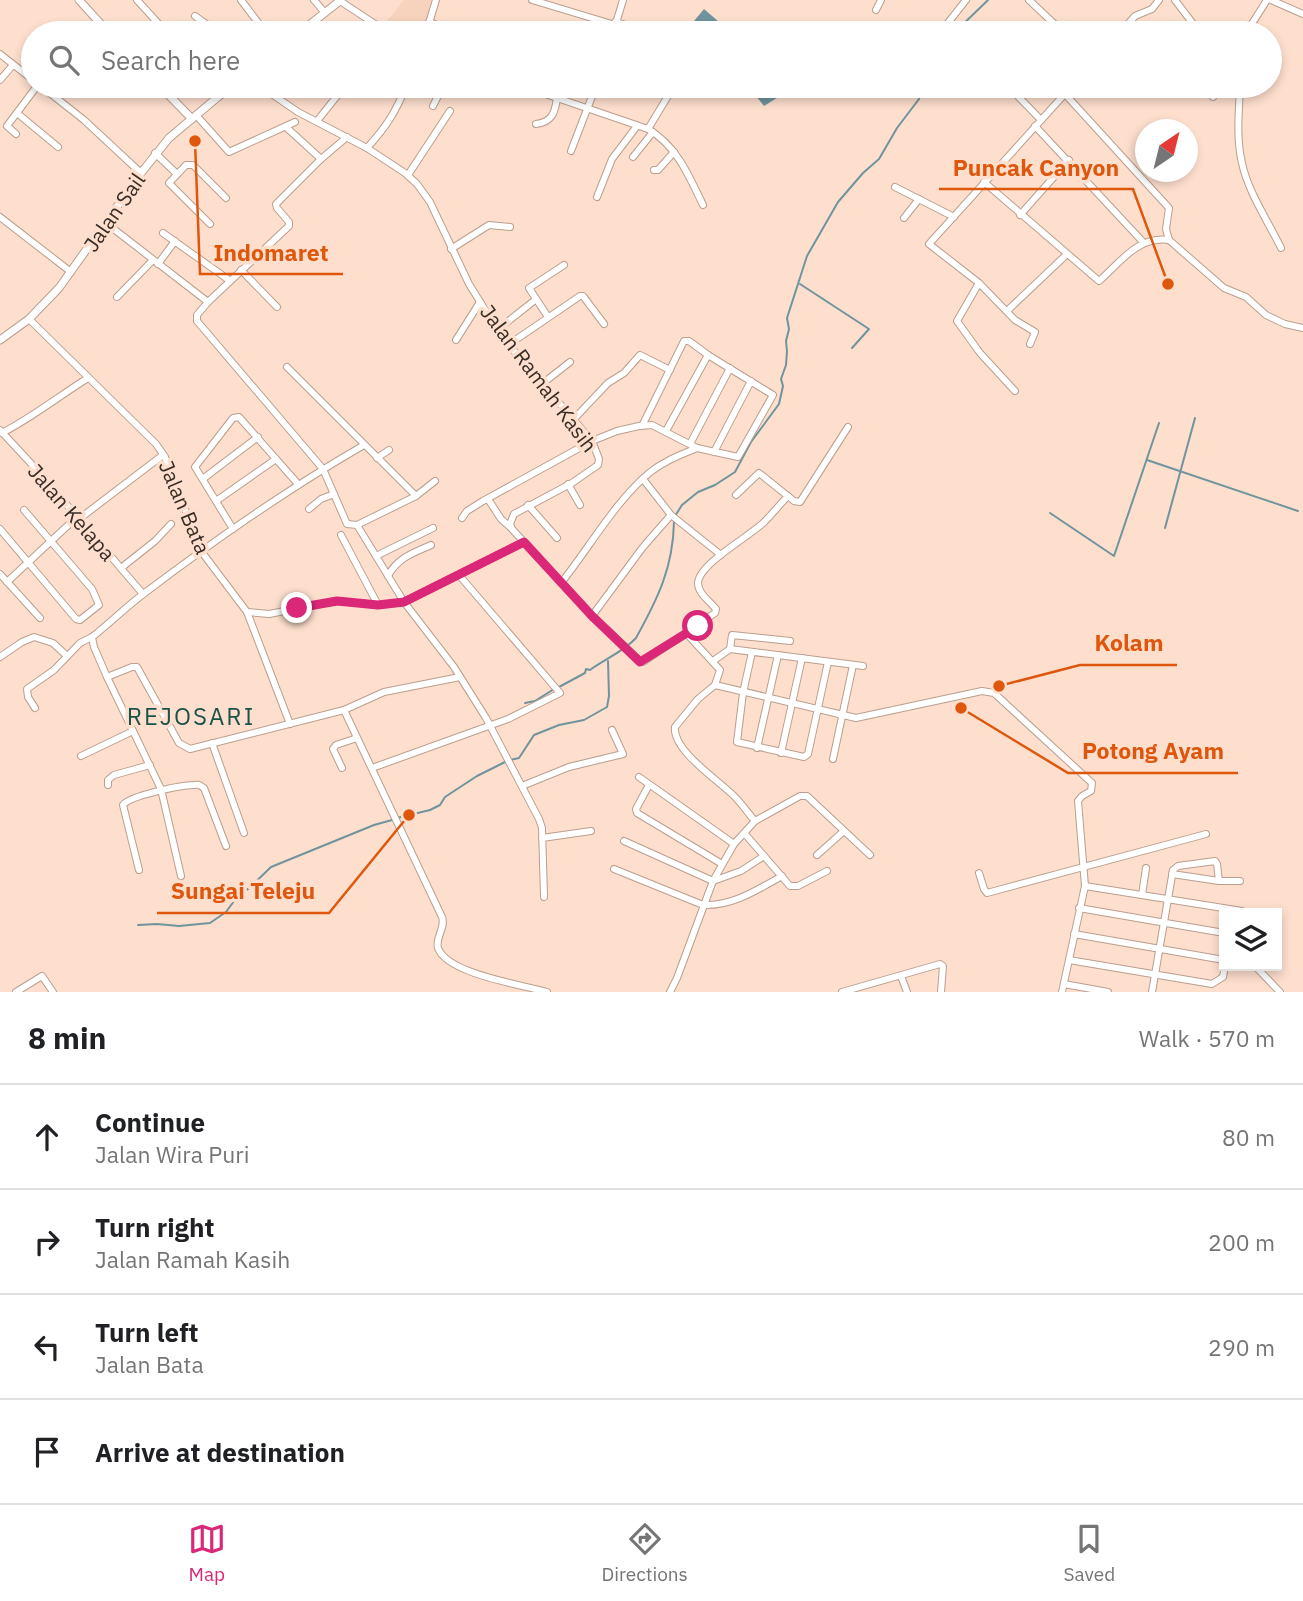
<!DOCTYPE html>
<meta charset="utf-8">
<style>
:root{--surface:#fff;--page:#f2f2f2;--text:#202124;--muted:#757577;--line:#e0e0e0;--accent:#db2777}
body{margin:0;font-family:"IBM Plex Sans",sans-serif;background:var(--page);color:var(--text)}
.controls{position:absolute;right:21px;bottom:21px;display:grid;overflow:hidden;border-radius:0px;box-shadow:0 4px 10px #0003}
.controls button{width:63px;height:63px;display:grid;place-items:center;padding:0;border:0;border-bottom:2px solid var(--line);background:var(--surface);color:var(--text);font:35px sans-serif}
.compass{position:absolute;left:1135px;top:119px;width:63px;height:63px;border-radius:50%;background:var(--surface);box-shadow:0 4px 10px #0003;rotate:35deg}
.stop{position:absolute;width:21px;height:21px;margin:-16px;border:5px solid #db2777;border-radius:50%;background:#fff}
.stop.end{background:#db2777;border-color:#fff;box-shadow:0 2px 7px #0008}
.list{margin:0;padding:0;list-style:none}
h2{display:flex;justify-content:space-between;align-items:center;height:91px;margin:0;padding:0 28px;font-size:30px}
h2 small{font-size:23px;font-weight:400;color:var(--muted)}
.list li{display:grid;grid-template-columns:46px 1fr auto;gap:21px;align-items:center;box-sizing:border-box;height:105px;padding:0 28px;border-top:2px solid var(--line)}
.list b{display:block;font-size:26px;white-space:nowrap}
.list p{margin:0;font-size:23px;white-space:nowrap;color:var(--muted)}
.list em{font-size:23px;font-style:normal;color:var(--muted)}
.icon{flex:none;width:38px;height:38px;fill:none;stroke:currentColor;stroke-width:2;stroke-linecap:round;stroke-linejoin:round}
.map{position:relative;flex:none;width:1303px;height:992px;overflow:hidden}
.search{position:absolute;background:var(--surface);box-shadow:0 4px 10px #0003;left:21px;right:21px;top:21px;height:77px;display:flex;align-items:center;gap:18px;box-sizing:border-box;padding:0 24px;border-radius:38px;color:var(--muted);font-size:26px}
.sheet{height:511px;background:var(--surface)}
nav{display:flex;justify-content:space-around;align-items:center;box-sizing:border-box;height:98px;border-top:2px solid var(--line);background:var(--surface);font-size:19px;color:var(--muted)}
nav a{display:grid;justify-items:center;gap:4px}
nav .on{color:var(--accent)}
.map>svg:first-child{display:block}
.built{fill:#f7d2bc}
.water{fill:#70949d}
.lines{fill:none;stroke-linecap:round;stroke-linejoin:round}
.stream{stroke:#70949d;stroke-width:2}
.minor-casing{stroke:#bb9e8d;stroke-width:8}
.tertiary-casing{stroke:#bb9e8d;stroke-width:9}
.minor{stroke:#fff;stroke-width:6}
.tertiary{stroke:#fff;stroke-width:7}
.route{stroke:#db2777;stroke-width:9}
.labels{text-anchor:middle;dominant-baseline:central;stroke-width:7;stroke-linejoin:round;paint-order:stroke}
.street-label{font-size:21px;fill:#382c26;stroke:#fedfce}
.quarter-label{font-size:24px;letter-spacing:2px;fill:#1b5247;stroke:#fedfce}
.leader{fill:none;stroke:#df570d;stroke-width:2.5}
.callout-dot{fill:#df570d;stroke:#fedfce;stroke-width:2.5}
.callout-label{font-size:23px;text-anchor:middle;font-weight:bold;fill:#df570d;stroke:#fedfce;stroke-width:7;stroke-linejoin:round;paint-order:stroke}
</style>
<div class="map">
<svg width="1303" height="992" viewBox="0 0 1303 992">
<rect width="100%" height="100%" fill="#fedfce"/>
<!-- built -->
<path class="built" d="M404,0H433L423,33H408L397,29L387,21Z"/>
<!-- water -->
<g class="water">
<path d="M704,9L719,22L713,33H709L694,21Z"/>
<path d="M748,86H796L764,106Z"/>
</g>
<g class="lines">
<!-- stream -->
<g class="stream">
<path d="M954,33L988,0"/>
<path d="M800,284L869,329L852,348"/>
<path d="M1147,460L1298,511"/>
<path d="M1050,513L1114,556L1159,423"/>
<path d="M675,516L682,505L698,492L715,485L735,472L751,442L779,404L783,386L781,379L786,365L787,351L786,341L789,329L787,318L807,256L838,202L863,173L879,159L897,128L919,99L923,86"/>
<path d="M1165,528L1195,418"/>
<path d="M559,687L585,673L586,669L590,670C605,659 623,652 636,638C658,598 673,568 674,522"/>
<path d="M525,703L535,701L554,689"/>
<path d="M510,760L519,758L534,735L559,725L584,720L607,707L609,696L608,661"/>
<path d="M397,818L430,810L440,805L445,797L477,776L505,762"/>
<path d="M138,925L157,924L179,926L210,923L226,912L240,893L248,889L271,867L374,825L392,820"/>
</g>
<!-- minor casing -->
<g class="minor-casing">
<g id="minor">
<path d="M137,0L167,33"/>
<path d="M241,0L266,33"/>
<path d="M314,0L325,13"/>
<path d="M532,0L615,25"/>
<path d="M1029,0L1064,33"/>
<path d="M1175,0L1200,33"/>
<path d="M1271,0L1303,14"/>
<path d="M340,1L375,24"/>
<path d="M876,10L881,0"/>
<path d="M195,16L213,29L212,33"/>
<path d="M429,22L459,33"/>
<path d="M615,22L652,32"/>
<path d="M426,33L436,0"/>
<path d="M524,33L525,32"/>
<path d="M613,33L623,0"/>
<path d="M940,33L966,0"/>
<path d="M1120,33L1135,16L1152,9L1159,0"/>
<path d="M1246,33L1267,0"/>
<path d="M0,54L33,80"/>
<path d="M0,80L13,65"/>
<path d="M41,86L84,120L141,173"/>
<path d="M260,86L298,112L367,148L405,173L417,184L430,202L469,284L502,337L592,441L599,459L598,465L572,483L514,514L510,524L512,529L592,616L640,661L643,662L686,633L720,670L715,685L698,699L675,727C672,750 718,780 734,796C742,804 748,813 755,821L734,844L713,881L677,978L670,992"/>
<path d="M522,86L648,129C677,146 689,176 703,205"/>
<path d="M1008,86L1041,120"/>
<path d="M1213,86V97"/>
<path d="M1240,86C1239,111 1236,138 1242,163C1248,192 1268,221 1281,248"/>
<path d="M1065,94L1169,208L1166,229L1169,240L1224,288L1246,297L1266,315L1285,324L1303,328"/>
<path d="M433,106L443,86"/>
<path d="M17,113L58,147"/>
<path d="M196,115L229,152L295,122"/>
<path d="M317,121L345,86"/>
<path d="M536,124C552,122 555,113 557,98"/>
<path d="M1035,126L1143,242"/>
<path d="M286,127L321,159L276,204L277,208L289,222V226L208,302L197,315V321L323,469L347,524L357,525L404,602L454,667L486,718L539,819L542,828L544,897"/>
<path d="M648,129L674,86"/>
<path d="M16,134L7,126L37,86"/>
<path d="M367,148C386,127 396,112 406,86"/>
<path d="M571,151L596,86"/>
<path d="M155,153L177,174"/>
<path d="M633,157L653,132"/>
<path d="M321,159L347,137"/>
<path d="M654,170H658L674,152"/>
<path d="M408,175L450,111"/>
<path d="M984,182L1099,281C1121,262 1137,236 1169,240"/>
<path d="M895,187L954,217"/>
<path d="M597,197L612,159L637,126"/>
<path d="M1020,215L1069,160"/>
<path d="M0,217L71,272"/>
<path d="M904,218L919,199"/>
<path d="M106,223L208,302"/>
<path d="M210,224L169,183L186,165H193L226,198"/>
<path d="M163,233L229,280"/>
<path d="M451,249L489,225L510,227"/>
<path d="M158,264L175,241"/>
<path d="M241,270L277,307"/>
<path d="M979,283L957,321L980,353L1015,391"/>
<path d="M117,297L153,260"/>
<path d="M1007,311L1066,255"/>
<path d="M548,317L529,288L564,265"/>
<path d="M29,319L156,444L165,457L201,551L247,612L269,614L337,601L378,605L404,602L524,542"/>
<path d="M497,330L535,300"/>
<path d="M456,340L480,302"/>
<path d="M1030,344L1035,332L1015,320L979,283L929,244L1072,86"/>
<path d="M508,345L580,296H583L604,324"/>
<path d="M287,367L416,496"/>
<path d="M542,384L570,362"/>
<path d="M573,420L608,383L624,373L640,355L670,370"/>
<path d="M642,426L684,341H689L708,355"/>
<path d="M0,430L37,470L143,594"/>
<path d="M2,433C33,417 59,396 88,378"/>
<path d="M690,444L730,368"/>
<path d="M714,452L751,381"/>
<path d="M377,458L389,450"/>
<path d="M204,478L258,437"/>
<path d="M643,479L671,515L721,555"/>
<path d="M568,484L580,505"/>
<path d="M736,495L759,473L794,501L800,502L848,427"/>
<path d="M488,499L501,519L510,527"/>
<path d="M216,501L276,459"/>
<path d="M528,505L557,538"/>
<path d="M309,509L321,499L334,494"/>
<path d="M462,518L467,511L483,501L592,441L617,431L639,426L652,425L697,448L738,457L773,395L708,355L666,431"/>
<path d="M79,519L163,455"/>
<path d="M357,525L416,496L435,481"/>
<path d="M0,529L76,619L80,620L99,605L92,589L24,510"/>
<path d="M233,529L195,467L233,418L239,417L298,484"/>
<path d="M341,535L378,605"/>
<path d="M376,556L433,528"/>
<path d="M121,568L155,541L171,524"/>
<path d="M0,574L40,618"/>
<path d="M388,576C397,558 413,553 431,545"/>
<path d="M7,582L77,517"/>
<path d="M561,583C590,547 614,503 649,473C664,461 680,455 697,448"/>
<path d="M247,612L290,724"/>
<path d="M592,616L643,547L671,515"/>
<path d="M686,633L715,613L716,609C710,601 698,594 698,583C699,564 748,537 762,524C771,516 779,505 788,496"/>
<path d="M730,649L732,635L790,641"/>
<path d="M752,652L743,693L737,742L804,757L808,754L828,662"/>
<path d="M0,657L22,642L34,637L53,643L67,656"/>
<path d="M713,661L730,649L863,666"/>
<path d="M107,677L132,667H137L179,743L190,749L344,710L384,692L460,677"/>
<path d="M715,685L856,718L982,691L994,693L1092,783L1091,791L1082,796L1078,801L1085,886L1062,992"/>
<path d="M35,708L28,697L27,689L54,670L80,643L92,637"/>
<path d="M344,710L442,917C446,928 435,937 438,948C447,974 523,985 547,992"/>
<path d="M212,743L244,833"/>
<path d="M757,748L778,655"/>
<path d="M781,753L802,658"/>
<path d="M81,756L133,731"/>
<path d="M833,759L853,665"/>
<path d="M342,768L333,749L336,745L357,738"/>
<path d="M372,768L508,719L560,693L459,575"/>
<path d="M639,777L734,844"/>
<path d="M108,785V780L114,775L150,765"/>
<path d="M649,785L636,809L637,813L722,864"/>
<path d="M522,786L569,767L623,754L612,730"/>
<path d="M755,821L800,796H807L870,855"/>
<path d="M745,834L790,886H798L827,871"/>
<path d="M542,838L591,831"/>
<path d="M624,841L713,881L741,871L764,856"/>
<path d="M817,855L844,831"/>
<path d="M614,869L703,905C733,906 757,890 782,876"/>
<path d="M139,870L123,805C129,796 181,785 194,785C200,784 199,785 204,788L226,846"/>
<path d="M979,873L984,889L987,893L1206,834"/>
<path d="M1172,874L1219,881H1240"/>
<path d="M181,876L161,789L107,677L94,647L92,637C111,622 127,606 146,592C216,539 288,489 364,445"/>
<path d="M1085,886L1242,911V913"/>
<path d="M1142,895L1146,868"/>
<path d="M1079,908L1224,933"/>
<path d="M1074,934L1224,960"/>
<path d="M1069,960L1212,984L1223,977L1225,966"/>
<path d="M1255,966L1280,992"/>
<path d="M901,976L907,992"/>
<path d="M1064,984L1108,992"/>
<path d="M16,992L42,976L53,992"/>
<path d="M842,992L940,964L943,966L941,992"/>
<path d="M1152,992L1173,870L1178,866L1215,861L1217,864L1219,881"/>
</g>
</g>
<!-- tertiary casing -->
<g class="tertiary-casing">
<g id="tertiary">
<path d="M79,0L109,33"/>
<path d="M299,33L341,0"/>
<path d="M160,86L192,119"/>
<path d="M0,340L29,319L59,288L141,173L169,138L231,86"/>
</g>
</g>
<!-- minor -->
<use href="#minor" class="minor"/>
<!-- tertiary -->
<use href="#tertiary" class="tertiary"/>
</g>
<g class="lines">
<!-- route -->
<path class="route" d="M297,608L337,601L378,605L404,602L524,542L592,616L640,662L698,626"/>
</g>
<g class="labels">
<!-- street labels -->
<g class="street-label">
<text transform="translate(114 212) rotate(-55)">Jalan Sail</text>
<text transform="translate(539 378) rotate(53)">Jalan Ramah Kasih</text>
<text transform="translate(185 507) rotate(67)">Jalan Bata</text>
<text transform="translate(72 512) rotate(49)">Jalan Kelapa</text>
</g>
<!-- quarter labels -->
<g class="quarter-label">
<text x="191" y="716">REJOSARI</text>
</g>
</g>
<!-- callouts -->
<path class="leader" d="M1168 284L1133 189H939M195 141L200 274H343M999 686L1080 665H1177M961 708L1068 773H1238M409 815L329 913H157"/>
<g class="callout-dot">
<circle cx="1168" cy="284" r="7"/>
<circle cx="195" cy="141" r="7"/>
<circle cx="999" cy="686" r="7"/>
<circle cx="961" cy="708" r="7"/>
<circle cx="409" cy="815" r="7"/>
</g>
<g class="callout-label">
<text x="1036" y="176">Puncak Canyon</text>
<text x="271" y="261">Indomaret</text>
<text x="1129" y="651">Kolam</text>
<text x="1153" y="759">Potong Ayam</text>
<text x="243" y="899">Sungai Teleju</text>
</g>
</svg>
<div class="controls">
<button><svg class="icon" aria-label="layers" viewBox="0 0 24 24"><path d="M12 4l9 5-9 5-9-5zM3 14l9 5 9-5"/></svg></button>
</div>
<svg class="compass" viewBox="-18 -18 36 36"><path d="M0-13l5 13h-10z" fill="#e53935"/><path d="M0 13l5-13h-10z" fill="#757577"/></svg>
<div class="stop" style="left:698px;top:626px"></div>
<div class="stop end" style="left:297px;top:608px"></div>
<div class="search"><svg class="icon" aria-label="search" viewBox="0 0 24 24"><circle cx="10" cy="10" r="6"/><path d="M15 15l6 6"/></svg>Search here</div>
</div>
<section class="sheet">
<h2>8 min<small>Walk · 570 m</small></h2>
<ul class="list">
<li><svg class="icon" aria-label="ahead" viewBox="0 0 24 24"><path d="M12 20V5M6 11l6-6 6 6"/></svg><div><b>Continue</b><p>Jalan Wira Puri</p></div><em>80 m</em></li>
<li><svg class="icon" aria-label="right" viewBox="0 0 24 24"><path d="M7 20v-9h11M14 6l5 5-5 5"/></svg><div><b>Turn right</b><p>Jalan Ramah Kasih</p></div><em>200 m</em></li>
<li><svg class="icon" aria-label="left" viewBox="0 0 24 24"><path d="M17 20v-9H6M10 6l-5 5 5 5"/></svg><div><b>Turn left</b><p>Jalan Bata</p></div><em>290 m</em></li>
<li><svg class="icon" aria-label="arrive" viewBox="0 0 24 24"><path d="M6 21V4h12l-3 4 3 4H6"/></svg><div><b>Arrive at destination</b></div></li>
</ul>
</section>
<nav>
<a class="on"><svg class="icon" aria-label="map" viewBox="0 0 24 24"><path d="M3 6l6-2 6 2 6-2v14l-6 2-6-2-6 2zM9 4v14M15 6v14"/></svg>Map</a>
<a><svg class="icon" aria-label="directions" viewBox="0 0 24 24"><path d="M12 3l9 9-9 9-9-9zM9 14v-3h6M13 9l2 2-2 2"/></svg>Directions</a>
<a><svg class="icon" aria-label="saved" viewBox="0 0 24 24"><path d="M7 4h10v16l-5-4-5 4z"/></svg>Saved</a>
</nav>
